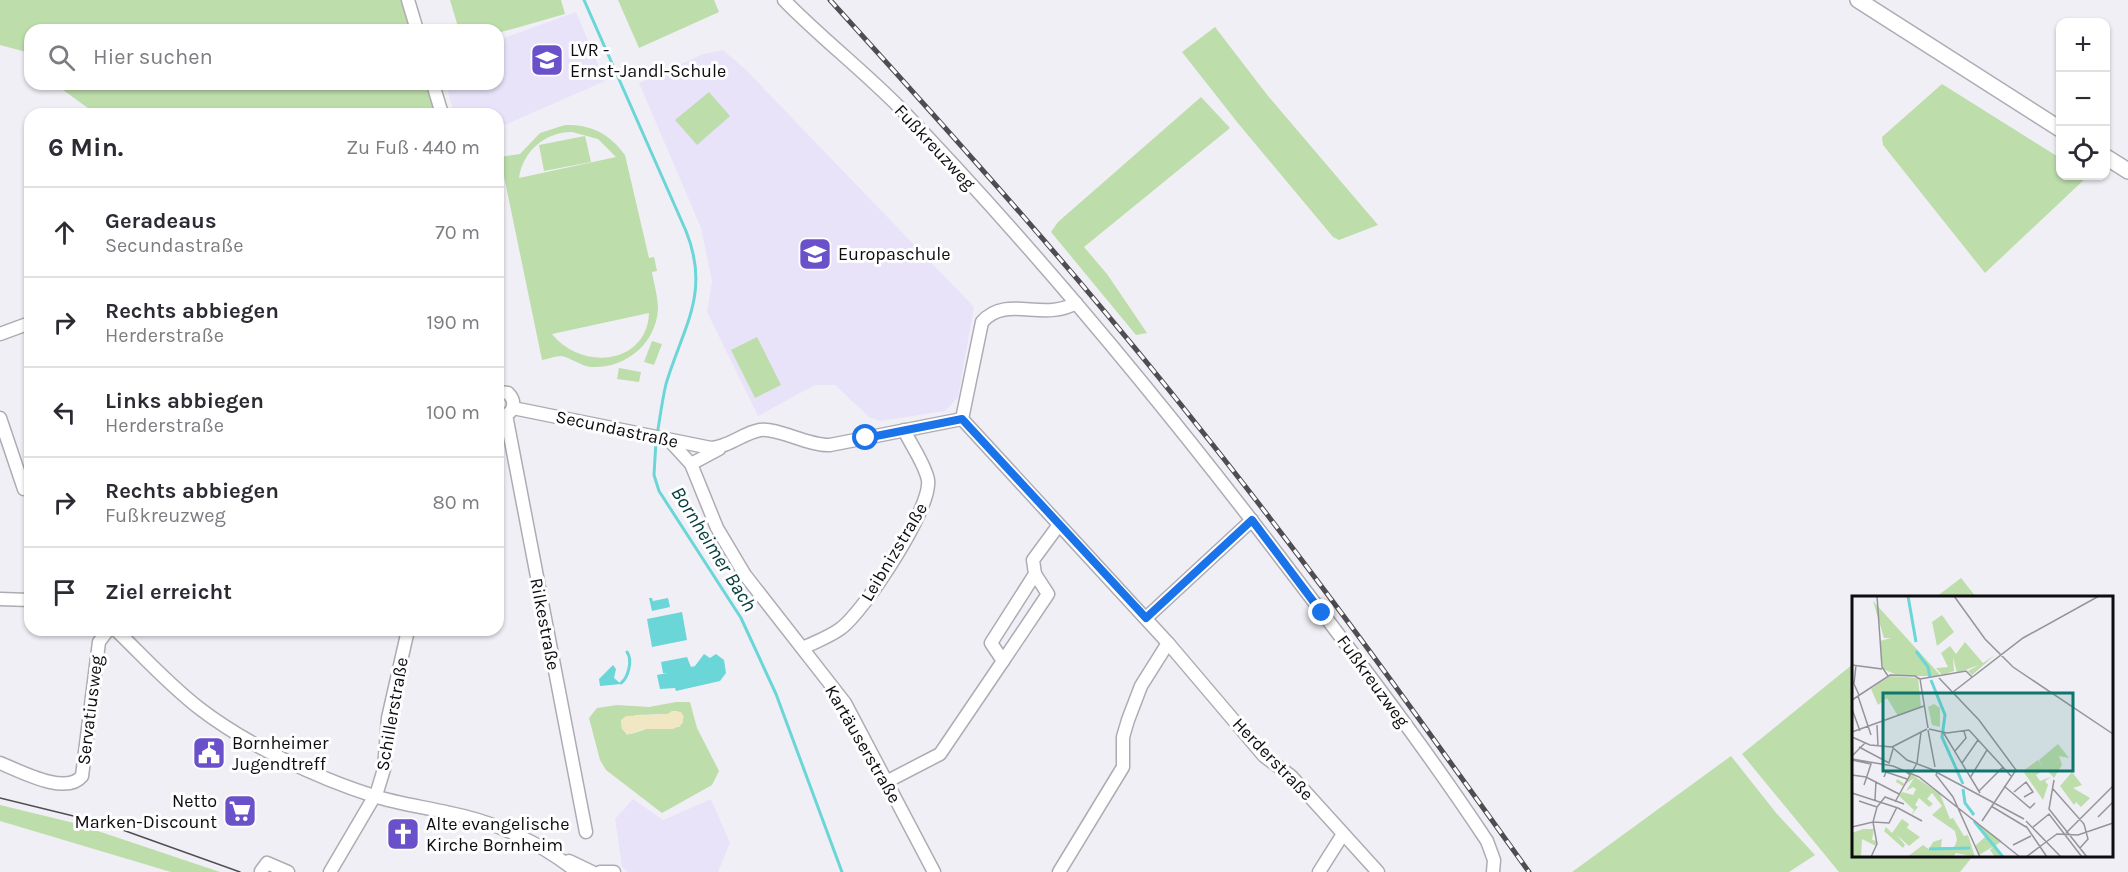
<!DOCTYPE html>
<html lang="de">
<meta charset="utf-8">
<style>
:root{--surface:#fff;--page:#f2f2f3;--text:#2b2b33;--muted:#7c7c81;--line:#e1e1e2}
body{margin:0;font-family:Karla,sans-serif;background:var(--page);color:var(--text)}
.controls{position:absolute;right:18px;top:18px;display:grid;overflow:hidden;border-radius:12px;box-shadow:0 2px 4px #0004}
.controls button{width:54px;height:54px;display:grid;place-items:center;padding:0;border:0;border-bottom:2px solid var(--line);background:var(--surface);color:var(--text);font:30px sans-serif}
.stop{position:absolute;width:18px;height:18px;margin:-14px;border:4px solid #1a73e8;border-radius:50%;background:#fff}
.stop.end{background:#1a73e8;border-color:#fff;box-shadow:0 2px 6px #0008}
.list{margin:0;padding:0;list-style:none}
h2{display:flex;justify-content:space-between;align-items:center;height:78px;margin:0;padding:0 24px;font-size:26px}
h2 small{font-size:20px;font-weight:400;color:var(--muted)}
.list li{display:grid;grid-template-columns:39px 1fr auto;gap:18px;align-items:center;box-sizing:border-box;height:90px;padding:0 24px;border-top:2px solid var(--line)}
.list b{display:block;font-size:22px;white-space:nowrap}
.list p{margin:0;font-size:20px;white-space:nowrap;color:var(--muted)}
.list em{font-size:20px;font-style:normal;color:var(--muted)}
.icon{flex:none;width:33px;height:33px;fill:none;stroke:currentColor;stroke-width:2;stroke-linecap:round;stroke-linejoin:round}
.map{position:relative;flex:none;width:2128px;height:872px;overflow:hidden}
.search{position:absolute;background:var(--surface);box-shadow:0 2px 4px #0004;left:24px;top:24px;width:480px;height:66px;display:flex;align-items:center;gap:15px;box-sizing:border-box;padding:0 21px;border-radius:18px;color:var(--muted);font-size:22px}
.panel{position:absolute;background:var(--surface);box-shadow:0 2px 4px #0004;left:24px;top:108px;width:480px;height:528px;border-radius:18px}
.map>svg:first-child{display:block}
.education{fill:#e8e3f9}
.green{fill:#bdddab;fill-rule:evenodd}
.sand{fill:#f1e7c2}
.water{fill:#6ad6d7}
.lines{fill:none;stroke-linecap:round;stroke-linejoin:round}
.stream{stroke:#6ad6d7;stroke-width:3}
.minor-casing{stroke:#aeacb3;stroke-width:15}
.major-casing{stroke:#aeacb3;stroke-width:18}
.minor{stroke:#fff;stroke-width:12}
.major{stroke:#fff;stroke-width:15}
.tram{stroke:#4f4d51;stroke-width:1.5}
.rail-casing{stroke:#4f4d51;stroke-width:5}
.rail{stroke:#fefeff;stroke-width:3;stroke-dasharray:9;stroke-linecap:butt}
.route{stroke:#1a73e8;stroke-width:8}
.labels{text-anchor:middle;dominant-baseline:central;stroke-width:6;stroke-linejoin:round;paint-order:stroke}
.poi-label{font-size:18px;fill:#0d0c0e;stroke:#fefeff;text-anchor:start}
.street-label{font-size:18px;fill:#0d0c0e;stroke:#fefeff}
.water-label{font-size:20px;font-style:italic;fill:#043b3b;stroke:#fefeff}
.inset-river{fill:none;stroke:#6ad6d7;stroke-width:3}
.inset-road{fill:none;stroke:#969499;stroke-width:1.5}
.view{fill:#0f766e;fill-opacity:0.15;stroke:#0f766e;stroke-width:3}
.inset-edge{fill:none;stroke:#0d0c0e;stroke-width:3}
</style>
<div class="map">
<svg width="2128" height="872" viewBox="0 0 2128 872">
<rect width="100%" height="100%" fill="#f1eff6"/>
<!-- education -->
<g class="education">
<path d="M576,12L605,81L498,128V114H454L446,84H498V40Z"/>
<path d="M723,50L745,69L974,307L958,397L945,411L880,421L869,417L835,385H815L758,416L707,312L712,281L701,228L639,83L703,54Z"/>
<path d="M633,799L663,820L711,799L730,843L718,872H628L622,867L615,819Z"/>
</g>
<!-- green -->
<g class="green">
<path d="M0,0H402L411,30H30V53L0,45Z"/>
<path d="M450,0H561L565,14L498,33V30H459Z"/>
<path d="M618,0H714L719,12L639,48Z"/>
<path d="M1215,27L1268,96L1378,225L1339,240L1333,237L1237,122L1182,52Z"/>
<path d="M55,84H426L435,114H96Z"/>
<path d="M1942,84L2060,158V176H2088L1985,273L1883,145L1882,137Z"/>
<path d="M709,92L730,116L697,145L675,120Z"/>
<path d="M1201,97L1230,128L1084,247L1107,274L1147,333L1136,335L1051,232L1058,222Z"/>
<path d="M565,125C591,124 610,134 625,155L649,258L654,257L657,271L652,272C654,284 658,297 658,309C656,344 625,369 591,367C580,366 570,357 561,356C555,356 548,359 542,360L500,157L520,154L540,133ZM572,132L598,139L616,157L519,178C523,151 545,132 572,132ZM649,313C647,365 581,371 552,334Z"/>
<path d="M585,136L591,162L544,171L539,145Z"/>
<path d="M757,337L781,385L755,398L731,350Z"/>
<path d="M652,341L662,344L654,365L644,362Z"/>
<path d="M619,368L641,372L639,382L617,379Z"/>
<path d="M1961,578L1976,597H1936Z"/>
<path d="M1853,664L1854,856H1973L1960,872H1839L1742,754Z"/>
<path d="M676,702H690L697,728L719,771L712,785L662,813L606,770L600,760L589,718L597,708L617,705L649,707ZM672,711H677L683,722L679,727L646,729L631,734L622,729L621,720L637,715L668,714Z"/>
<path d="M1731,756L1777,814L1815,855L1789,872H1572Z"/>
<path d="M0,805L74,823L220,872H171L0,821Z"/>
</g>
<!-- sand -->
<path class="sand" d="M672,711L681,712L684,717L681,725L673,729H643L627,735L622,729L621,720L626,716L668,714Z"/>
<!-- water -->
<g class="water">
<path d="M649,598H652L653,601L668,598L670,607L652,611Z"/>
<path d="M682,612L687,640L652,647L647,619Z"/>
<path d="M704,654L710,658L716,654L724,660L726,673L720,681L676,691L675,688L660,689L657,675L667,673H663L661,662L687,657L691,667L695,666Z"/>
<path d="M613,665L616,669L614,678L621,684L600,686L599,679Z"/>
</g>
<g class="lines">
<!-- stream -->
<g class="stream">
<path d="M584,0L686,231C711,293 683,327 666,384C662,401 660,418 657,435"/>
<path d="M656,441L654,475L659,491L741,618L776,694L842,872"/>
<path d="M621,683C628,678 633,660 627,652"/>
</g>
<!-- minor casing -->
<g class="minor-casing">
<g id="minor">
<path d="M408,0L417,30"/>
<path d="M784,0C821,38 864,71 901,109C1041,255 1170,412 1292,573C1359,661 1426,749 1487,841L1494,860L1493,872"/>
<path d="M433,84L442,114"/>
<path d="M0,334L30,323"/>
<path d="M498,392L508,393C515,400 515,408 508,414"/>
<path d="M513,408L711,448C729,447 743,433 760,430C777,427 808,446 830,445L962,419"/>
<path d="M506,415L586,832"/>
<path d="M0,418L24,489"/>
<path d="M962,419L1168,643L1264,756L1291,776L1378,872"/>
<path d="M962,419L982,322C1006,294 1043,322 1076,303"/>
<path d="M669,440L691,464L717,528L745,575L845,703L934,872"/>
<path d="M691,464L719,449"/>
<path d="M0,599L30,600"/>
<path d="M1146,618L1252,520"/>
<path d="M116,630C143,656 169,685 199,708C247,745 317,778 374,796C399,804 425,807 450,813C496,822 541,843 577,872"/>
<path d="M803,648C815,642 829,637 840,629C864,612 932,508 928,480C925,464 911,445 904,430"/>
<path d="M1003,661L1048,594L1035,574"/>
<path d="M0,763C20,771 66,796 82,776L99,642L108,630"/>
<path d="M886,782L940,754L1003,661L991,643L1035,574L1033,560L1058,526"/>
<path d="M569,861L592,872"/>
<path d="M261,871L267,863L288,872"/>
<path d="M330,872L377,792L384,769L388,718L408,630"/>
<path d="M600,872H614"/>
<path d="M1059,872L1123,767V737L1128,720L1141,686L1168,643"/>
<path d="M1319,872L1343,834"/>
</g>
</g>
<!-- major casing -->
<g class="major-casing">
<g id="major">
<path d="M1858,0L2060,129"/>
<path d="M2106,157L2128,171"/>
</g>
</g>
<!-- minor -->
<use href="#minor" class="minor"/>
<!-- major -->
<use href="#major" class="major"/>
<!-- tram -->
<path class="tram" d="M0,798L106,824L240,872"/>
<!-- rail casing -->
<g class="rail-casing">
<path id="rail" d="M830,0C956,139 1081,278 1197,425C1313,570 1421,721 1529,872"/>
</g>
<!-- rail -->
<use href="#rail" class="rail"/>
</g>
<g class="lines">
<!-- route -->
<path class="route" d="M866,438L962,419L1146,618L1252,520L1322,613"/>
</g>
<!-- icons -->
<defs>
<g id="school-square" transform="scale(1.725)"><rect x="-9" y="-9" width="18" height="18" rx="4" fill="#6a51ca" stroke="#fefeff"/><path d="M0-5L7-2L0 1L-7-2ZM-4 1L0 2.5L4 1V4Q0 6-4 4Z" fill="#fff"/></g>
<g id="civic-square" transform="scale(1.725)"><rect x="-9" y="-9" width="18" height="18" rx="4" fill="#6a51ca" stroke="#fefeff"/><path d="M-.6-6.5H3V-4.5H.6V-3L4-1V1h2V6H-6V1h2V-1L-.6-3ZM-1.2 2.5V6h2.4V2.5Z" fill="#fff"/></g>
<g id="supermarket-square" transform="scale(1.725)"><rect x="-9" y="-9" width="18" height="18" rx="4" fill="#6a51ca" stroke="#fefeff"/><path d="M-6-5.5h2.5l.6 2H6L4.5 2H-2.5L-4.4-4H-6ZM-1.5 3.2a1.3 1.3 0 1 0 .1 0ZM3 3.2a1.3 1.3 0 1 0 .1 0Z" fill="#fff"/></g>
<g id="church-square" transform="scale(1.725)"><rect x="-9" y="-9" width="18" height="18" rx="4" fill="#6a51ca" stroke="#fefeff"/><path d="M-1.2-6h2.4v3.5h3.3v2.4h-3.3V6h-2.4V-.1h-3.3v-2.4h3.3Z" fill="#fff"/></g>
</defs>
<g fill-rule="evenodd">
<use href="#school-square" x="547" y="60"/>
<use href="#school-square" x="815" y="254"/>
<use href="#civic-square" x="209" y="753"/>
<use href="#supermarket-square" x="240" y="811"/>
<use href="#church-square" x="403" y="834"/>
</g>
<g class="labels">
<!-- poi labels -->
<g class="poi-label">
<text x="570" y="50">LVR -<tspan x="570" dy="21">Ernst-Jandl-Schule</tspan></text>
<text x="838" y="254">Europaschule</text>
<text x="232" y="743">Bornheimer<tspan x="232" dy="21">Jugendtreff</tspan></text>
<text x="217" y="801" text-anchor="end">Netto<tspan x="217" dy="21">Marken-Discount</tspan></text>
<text x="426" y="824">Alte evangelische<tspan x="426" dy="21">Kirche Bornheim</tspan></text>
</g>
<!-- street labels -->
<g class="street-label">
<text transform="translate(935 147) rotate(47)">Fußkreuzweg</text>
<text transform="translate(617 429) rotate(12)">Secundastraße</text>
<text transform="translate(894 552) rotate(-59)">Leibnizstraße</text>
<text transform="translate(545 624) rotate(79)">Rilkestraße</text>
<text transform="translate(1373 681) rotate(54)">Fußkreuzweg</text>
<text transform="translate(90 710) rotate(-83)">Servatiusweg</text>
<text transform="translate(392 714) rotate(-80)">Schillerstraße</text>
<text transform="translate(863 744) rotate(60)">Kartäuserstraße</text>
<text transform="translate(1273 759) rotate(46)">Herderstraße</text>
</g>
<!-- water labels -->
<g class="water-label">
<text transform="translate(714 549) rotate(58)">Bornheimer Bach</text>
</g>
</g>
<!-- overview -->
<g transform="translate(1852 596)">
<rect width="261" height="261" fill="#f1eff6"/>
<path d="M21,5L89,80H47L31,73L28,45L39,42H32ZM90,19L102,36L85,50L80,26ZM113,46L131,67L143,59L120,79L116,75L127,69L105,77L101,61L102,75L90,79L84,72L96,71L89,57L98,50L104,58ZM38,80L66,82L69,111L46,120L35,102L26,109L19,93ZM82,108L88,112V131L80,129L76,111ZM206,148L217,162L207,160L210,169L202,182L194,173L184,179L188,185L199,181L193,185L196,189L191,204L171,175L186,164L191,171L187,164ZM220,176L230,189L221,192L238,202L229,211L224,206L222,209L208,190ZM59,178L88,198L98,223L101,222L112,240L116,239L123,261L104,257L101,261H55L71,249L82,257L77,253L81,246L90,243L89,251L102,252L105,244L103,235L80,219L90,210L80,197L75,203L72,200L81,208L77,211L67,202L63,209L66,211L59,220L62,214L47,200L50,196L61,199L64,193L61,191L54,195L62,182L51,190L44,186L45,183L53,188ZM50,223L57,228L55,232L68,241L57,250L45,239L53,249L51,252L32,235L34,231L40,237ZM121,224L150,245L144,249L148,261H143L138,254L142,250L127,259L123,250L134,240ZM11,233H22L20,244L25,245L24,250L10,243L9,261H0V237Z" fill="#bdddab"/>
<path class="inset-river" d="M56,0L64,46M64,55L76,71L78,81M79,84L93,119L90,141L111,188M111,193L113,207L122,219M122,225L151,261M77,253L118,252"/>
<path class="inset-road" d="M25,0L30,71L36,80M102,0L133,43L161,71L261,138M0,69L30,73M4,69L2,88L7,99M87,82L127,124L164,174L130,225M68,83L114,75L120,81M68,83L76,132M101,96L171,42L247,0M6,100L19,139M0,104L38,79L63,80L68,83M0,113L8,135M25,129L26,150M77,133L95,137L117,134M76,134L83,171M117,134L159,180M0,136L72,110M91,136L128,197M0,141L18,149L40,151L55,164L84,175M7,151L37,167L41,153M40,151L75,133M103,155L114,142L112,135M0,160L13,147M0,163L41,170L67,181L168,261M0,164L19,168L12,189M110,167L126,144M54,175L60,176L65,167L69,136M84,177L86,175L84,179L101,201L128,261M86,177L172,223M0,179L14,181L47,198M32,181L34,176L55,183M118,182L135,154M202,184L197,213L235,261M152,190L178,212L183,207M201,193L232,228L236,243L228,252M127,195L151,171M162,196L174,186L181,196L172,201M0,197L46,212L70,225M23,204L24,185M7,205L25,211M43,206L58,179L54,176M139,210L174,231M246,221L261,206M174,225L209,261M174,230L195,261M0,231L21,226L37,227L45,211M180,232L197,218L230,261M214,237L261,190M194,246L205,238L226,239L261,227M161,249L179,240M19,261L25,248L21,226L25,211L33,201L52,208M174,261L194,246"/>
<path class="view" d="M31,97H221V175H31Z"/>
<rect width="261" height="261" class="inset-edge"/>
</g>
</svg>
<div class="controls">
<button>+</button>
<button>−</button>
<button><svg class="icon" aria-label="locate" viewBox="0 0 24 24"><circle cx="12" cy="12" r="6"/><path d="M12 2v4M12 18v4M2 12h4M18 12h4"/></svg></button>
</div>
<div class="stop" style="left:866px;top:438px"></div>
<div class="stop end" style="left:1322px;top:613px"></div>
<div class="search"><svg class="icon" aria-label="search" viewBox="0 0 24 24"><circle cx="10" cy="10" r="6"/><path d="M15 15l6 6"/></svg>Hier suchen</div>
<section class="panel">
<h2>6 Min.<small>Zu Fuß · 440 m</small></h2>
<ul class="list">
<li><svg class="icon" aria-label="ahead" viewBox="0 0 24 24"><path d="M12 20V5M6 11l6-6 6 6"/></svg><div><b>Geradeaus</b><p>Secundastraße</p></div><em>70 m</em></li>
<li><svg class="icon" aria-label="right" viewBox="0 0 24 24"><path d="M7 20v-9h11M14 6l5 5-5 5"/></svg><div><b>Rechts abbiegen</b><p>Herderstraße</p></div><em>190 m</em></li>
<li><svg class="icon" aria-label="left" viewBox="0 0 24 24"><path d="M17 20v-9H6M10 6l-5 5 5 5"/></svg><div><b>Links abbiegen</b><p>Herderstraße</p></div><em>100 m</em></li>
<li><svg class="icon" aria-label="right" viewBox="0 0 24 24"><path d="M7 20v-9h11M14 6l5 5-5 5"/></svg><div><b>Rechts abbiegen</b><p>Fußkreuzweg</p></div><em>80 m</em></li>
<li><svg class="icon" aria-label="arrive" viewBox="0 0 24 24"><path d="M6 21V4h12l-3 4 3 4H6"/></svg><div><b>Ziel erreicht</b></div></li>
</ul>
</section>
</div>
